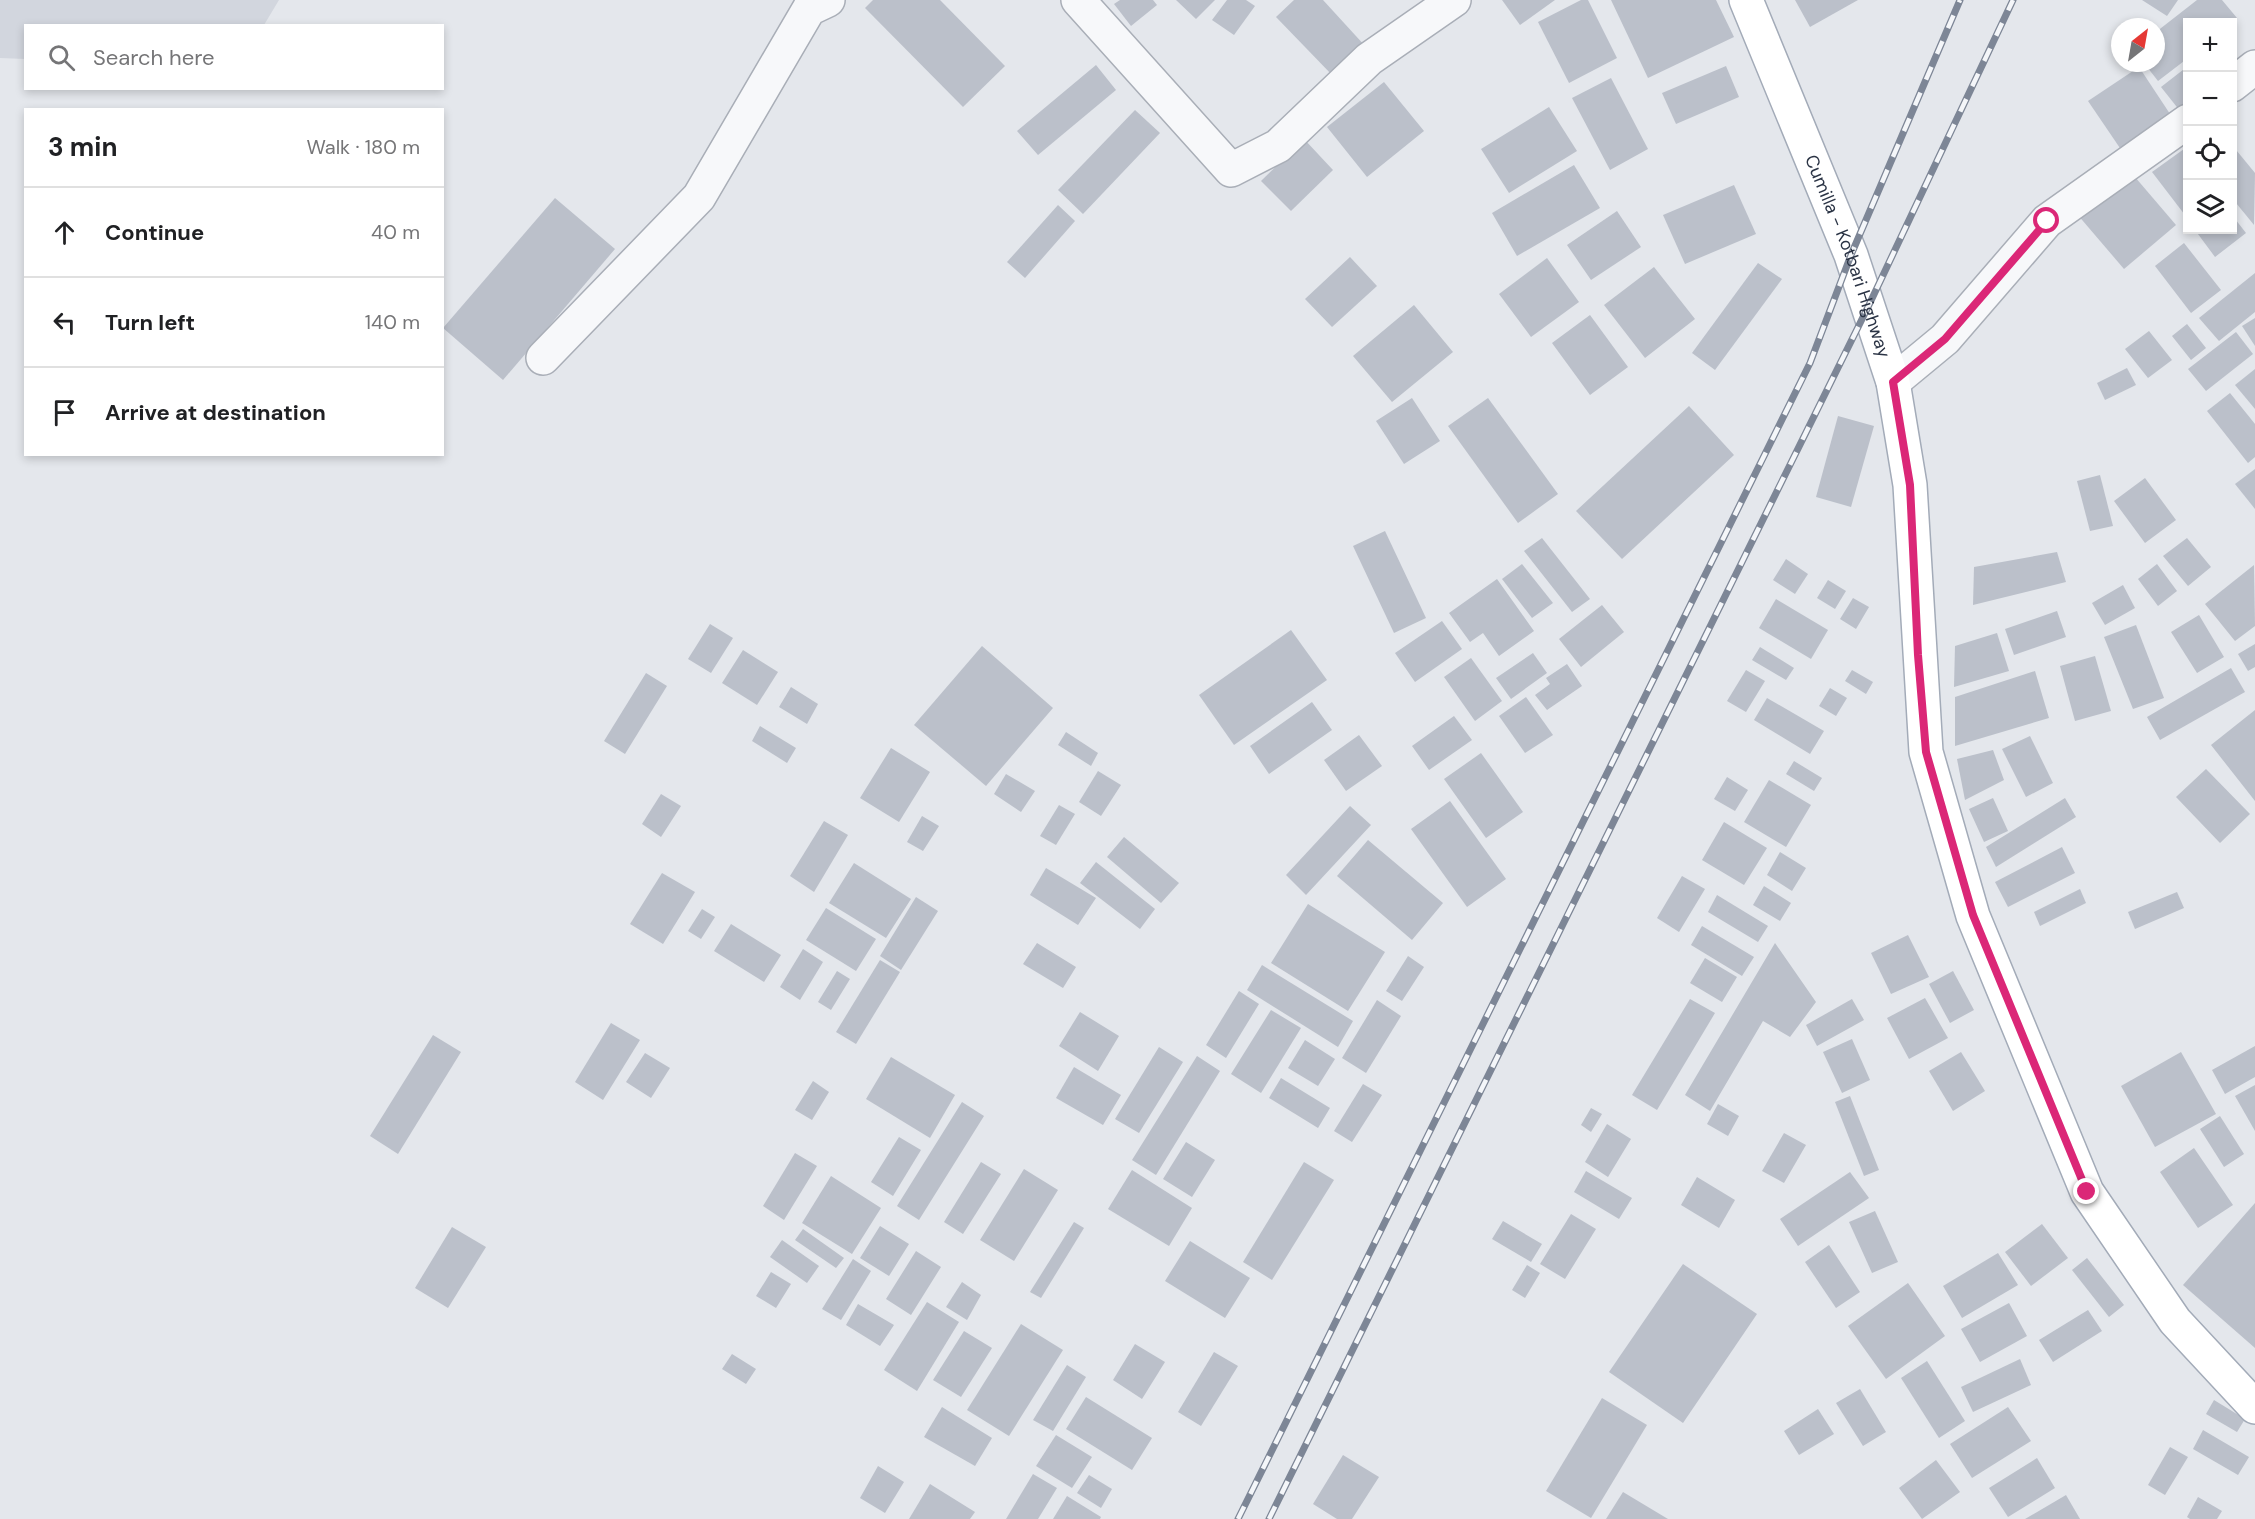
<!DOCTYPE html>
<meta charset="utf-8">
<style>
:root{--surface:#fff;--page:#f6f6f6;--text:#202124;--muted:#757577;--line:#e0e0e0}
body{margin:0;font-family:"DM Sans",sans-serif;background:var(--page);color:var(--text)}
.controls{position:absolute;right:18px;top:18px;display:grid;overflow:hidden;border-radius:0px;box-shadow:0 3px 9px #0003}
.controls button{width:54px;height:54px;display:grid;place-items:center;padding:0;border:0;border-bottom:2px solid var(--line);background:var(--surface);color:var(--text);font:30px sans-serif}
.compass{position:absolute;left:2111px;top:18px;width:54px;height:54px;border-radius:50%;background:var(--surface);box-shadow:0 3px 9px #0003;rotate:31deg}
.stop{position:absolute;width:18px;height:18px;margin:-14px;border:4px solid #db2777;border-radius:50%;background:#fff}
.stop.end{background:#db2777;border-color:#fff;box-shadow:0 2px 6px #0008}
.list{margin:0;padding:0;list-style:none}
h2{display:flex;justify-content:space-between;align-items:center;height:78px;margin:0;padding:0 24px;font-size:26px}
h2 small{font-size:20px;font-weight:400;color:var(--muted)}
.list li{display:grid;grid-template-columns:39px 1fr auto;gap:18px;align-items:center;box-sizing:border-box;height:90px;padding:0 24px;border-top:2px solid var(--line)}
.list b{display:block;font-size:22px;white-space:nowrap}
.list em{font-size:20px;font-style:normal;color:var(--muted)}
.icon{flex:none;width:33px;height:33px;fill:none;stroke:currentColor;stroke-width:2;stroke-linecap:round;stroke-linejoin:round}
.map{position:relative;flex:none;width:2255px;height:1519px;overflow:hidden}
.search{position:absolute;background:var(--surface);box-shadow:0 3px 9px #0003;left:24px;top:24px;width:420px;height:66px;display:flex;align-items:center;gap:15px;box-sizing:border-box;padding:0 21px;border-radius:0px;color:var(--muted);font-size:22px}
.panel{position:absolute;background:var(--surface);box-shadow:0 3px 9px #0003;left:24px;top:108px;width:420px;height:348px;border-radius:0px}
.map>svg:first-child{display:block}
.built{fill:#d2d6de}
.building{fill:#bbc0ca}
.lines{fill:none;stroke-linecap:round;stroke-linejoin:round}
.minor-casing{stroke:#a9aeb7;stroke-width:36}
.primary-casing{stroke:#a3abb8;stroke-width:36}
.minor{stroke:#f7f8fa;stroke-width:33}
.primary{stroke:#fff;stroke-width:33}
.rail-casing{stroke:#7d8696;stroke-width:7}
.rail{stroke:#f4f6f9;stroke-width:4.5;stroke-dasharray:14;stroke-linecap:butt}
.route{stroke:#db2777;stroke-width:8}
.labels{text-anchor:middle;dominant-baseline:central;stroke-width:4.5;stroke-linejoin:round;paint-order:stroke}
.street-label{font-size:18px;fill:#2b3445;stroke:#f4f6f9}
</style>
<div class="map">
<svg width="2255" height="1519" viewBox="0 0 2255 1519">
<rect width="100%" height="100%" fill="#e4e7ec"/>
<!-- built -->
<path class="built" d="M0,0H279L264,25L26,26L25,59L0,58Z"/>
<!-- building -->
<g class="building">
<path d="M873,0H940L1005,66L963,107L865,8Z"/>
<path d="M1120,0H1153L1157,5L1131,26L1114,4Z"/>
<path d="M1176,0H1215L1196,19Z"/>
<path d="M1227,0H1246L1255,6L1234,35L1212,20Z"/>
<path d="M1294,0H1323L1366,47L1334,77L1276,17Z"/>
<path d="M1502,0H1555L1520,25Z"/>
<path d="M1581,0H1588L1617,58L1569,83L1538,22Z"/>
<path d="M1611,0H1716L1734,37L1648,78Z"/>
<path d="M1795,0H1858L1810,27Z"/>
<path d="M2142,0H2178L2167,16Z"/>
<path d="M2197,0H2222L2237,18L2232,22H2188V58L2158,81L2144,63H2156V32Z"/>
<path d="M1096,65L1116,90L1038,155L1017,131Z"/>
<path d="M1726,66L1739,97L1676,124L1662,93Z"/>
<path d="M2188,66V113L2184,116L2161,87Z"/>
<path d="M2139,67L2174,120L2124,154L2088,101Z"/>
<path d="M1611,78L1648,149L1610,170L1572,98Z"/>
<path d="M1384,82L1424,131L1367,177L1327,127Z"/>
<path d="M1549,107L1577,151L1509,193L1481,149Z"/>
<path d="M1135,110L1160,133L1083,214L1058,190Z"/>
<path d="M1304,139L1333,170L1291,211L1261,181Z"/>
<path d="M2232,145L2255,173L2254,225L2232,198Z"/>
<path d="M2184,149L2188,155V219L2152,172Z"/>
<path d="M1574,165L1600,208L1517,256L1492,213Z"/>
<path d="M2129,170L2176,225L2124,269L2077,214Z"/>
<path d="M1734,185L1756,234L1685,264L1663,215Z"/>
<path d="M555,198L615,249L503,380L443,328Z"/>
<path d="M1058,205L1075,221L1025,278L1007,262Z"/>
<path d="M1617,211L1641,247L1591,280L1567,245Z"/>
<path d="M2232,215L2246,233L2215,257L2195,230H2232Z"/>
<path d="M2184,243L2221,290L2191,313L2155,266Z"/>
<path d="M1350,257L1377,286L1332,327L1305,299Z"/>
<path d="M1547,258L1579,302L1531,337L1499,294Z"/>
<path d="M1758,263L1782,279L1715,370L1692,353Z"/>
<path d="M1654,267L1695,319L1645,358L1604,305Z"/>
<path d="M2255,273V312L2219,341L2199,318Z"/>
<path d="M1414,305L1453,352L1392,402L1353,356Z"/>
<path d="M1590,315L1628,367L1590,395L1552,343Z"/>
<path d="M2255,318V346L2242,326Z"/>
<path d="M2187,324L2206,348L2191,360L2172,336Z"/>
<path d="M2149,331L2172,360L2148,378L2125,349Z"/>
<path d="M2236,332L2253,354L2206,391L2188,369Z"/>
<path d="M2127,368L2136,385L2105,400L2097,383Z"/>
<path d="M2255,369V409L2235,385Z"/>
<path d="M2230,393L2255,424V457L2248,463L2207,411Z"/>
<path d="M1412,398L1440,441L1404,464L1376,421Z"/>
<path d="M1488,398L1558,494L1518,523L1448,426Z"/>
<path d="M1689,406L1734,455L1622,559L1576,511Z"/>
<path d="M1838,416L1874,426L1851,507L1816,497Z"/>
<path d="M2255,469V509L2235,484Z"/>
<path d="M2100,475L2113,526L2090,531L2077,481Z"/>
<path d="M2145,478L2176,520L2145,543L2114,501Z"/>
<path d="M1385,531L1426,618L1394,633L1353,546Z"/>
<path d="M1542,538L1590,599L1572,612L1524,551Z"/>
<path d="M2187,538L2211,567L2188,586L2163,556Z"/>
<path d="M2057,552L2066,582L1973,605L1974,567Z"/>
<path d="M1786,559L1808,574L1795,594L1773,580Z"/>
<path d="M1522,564L1553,603L1532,618L1502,579Z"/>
<path d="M2157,564L2177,591L2158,606L2138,579Z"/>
<path d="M2254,565L2255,626L2235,641L2205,604Z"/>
<path d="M1497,579L1534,631L1499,656L1483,633L1470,642L1449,613Z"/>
<path d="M1828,580L1846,591L1835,609L1817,598Z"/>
<path d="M2123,585L2135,608L2105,625L2092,603Z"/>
<path d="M1853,598L1869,607L1856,629L1840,619Z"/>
<path d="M1776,599L1828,630L1811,659L1759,628Z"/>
<path d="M1602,605L1624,632L1581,667L1559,639Z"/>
<path d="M2057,611L2066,637L2014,655L2005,629Z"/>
<path d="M2199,615L2224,657L2197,673L2171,632Z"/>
<path d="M1442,621L1462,649L1415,682L1395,653Z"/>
<path d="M710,624L733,638L711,673L688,659Z"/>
<path d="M2136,625L2164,698L2133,709L2104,637Z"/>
<path d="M1291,630L1327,680L1234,745L1199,695Z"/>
<path d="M1997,633L2009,671L1954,687L1955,646Z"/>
<path d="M2255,644V667L2248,671L2238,654Z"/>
<path d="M982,646L1053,708L986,786L914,725Z"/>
<path d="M1760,647L1794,668L1786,680L1752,660Z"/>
<path d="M743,650L778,672L757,705L722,683Z"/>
<path d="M1533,653L1547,673L1511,699L1496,678Z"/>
<path d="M2095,656L2111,711L2075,721L2060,666Z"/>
<path d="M1471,658L1502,701L1475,721L1444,677Z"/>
<path d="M1567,664L1582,686L1547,710L1535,695L1550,684L1546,678Z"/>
<path d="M2231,668L2245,692L2160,740L2147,717Z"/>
<path d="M1746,670L1765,681L1746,712L1727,701Z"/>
<path d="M1852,670L1873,682L1866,694L1845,681Z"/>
<path d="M2035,671L2049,718L1955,746V697Z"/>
<path d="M646,673L667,686L625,754L604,741Z"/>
<path d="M791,687L818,704L807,724L779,707Z"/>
<path d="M1830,688L1847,698L1836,716L1819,706Z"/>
<path d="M1526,697L1553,735L1525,753L1499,716Z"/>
<path d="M1767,698L1824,731L1810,754L1754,720Z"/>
<path d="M1312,702L1332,730L1269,774L1250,746Z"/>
<path d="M2255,710V801L2211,745Z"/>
<path d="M1454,716L1472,740L1429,770L1412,746Z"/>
<path d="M760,726L796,748L787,763L752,741Z"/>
<path d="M1066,732L1098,753L1091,766L1058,745Z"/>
<path d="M1359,735L1382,766L1346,791L1324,760Z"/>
<path d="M2030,736L2053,783L2026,797L2002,749Z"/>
<path d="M891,748L930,772L899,822L860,798Z"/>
<path d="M1993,750L2004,780L1965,800L1957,759Z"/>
<path d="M1481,753L1523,812L1486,838L1444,779Z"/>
<path d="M1794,761L1822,778L1814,791L1786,774Z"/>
<path d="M2206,769L2250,814L2220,843L2176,797Z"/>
<path d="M1098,771L1121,785L1101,816L1079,802Z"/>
<path d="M1006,774L1035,791L1021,812L994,794Z"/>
<path d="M1727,777L1748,790L1735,811L1714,799Z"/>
<path d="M1769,780L1811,805L1786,847L1744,822Z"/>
<path d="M661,794L681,806L661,837L642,824Z"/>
<path d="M1993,798L2008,831L1984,842L1969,809Z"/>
<path d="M2065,798L2076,817L1996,867L1986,847Z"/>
<path d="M1450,801L1506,879L1467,907L1411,829Z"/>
<path d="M1059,805L1075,814L1056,845L1040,836Z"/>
<path d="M1350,806L1371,825L1306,895L1286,875Z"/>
<path d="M922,816L939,826L923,851L907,842Z"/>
<path d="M824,821L848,835L814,892L790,876Z"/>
<path d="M1724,822L1767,848L1744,885L1702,860Z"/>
<path d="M1124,837L1179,883L1161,903L1107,857Z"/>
<path d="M1368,840L1443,903L1412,940L1337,876Z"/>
<path d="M2062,847L2075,873L2008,907L1995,882Z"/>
<path d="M1780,852L1806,868L1792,891L1767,875Z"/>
<path d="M1096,862L1155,909L1140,929L1080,883Z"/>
<path d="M854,863L911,899L886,938L829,903Z"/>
<path d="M1046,868L1096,898L1078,925L1030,895Z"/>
<path d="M662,873L695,892L663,944L630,924Z"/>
<path d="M1682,876L1705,889L1679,932L1657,918Z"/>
<path d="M1764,886L1791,903L1780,921L1753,905Z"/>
<path d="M2080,889L2086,903L2040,926L2034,912Z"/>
<path d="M2177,892L2184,908L2135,929L2128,912Z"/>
<path d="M1717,895L1768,926L1758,942L1708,912Z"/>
<path d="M916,897L938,911L901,970L880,956Z"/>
<path d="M1308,904L1385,952L1348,1011L1271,963Z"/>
<path d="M826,908L876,939L856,971L806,940Z"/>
<path d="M702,909L715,917L701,939L688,931Z"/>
<path d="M731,924L781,955L764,982L714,951Z"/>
<path d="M1702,926L1754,957L1742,976L1691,945Z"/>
<path d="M1908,935L1929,977L1891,994L1871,953Z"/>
<path d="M1037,943L1076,967L1063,988L1023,964Z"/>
<path d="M1775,943L1816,1002L1790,1037L1763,1021L1710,1111L1685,1095Z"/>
<path d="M803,949L823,962L800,1000L780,987Z"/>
<path d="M1408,956L1424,967L1402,1001L1386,991Z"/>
<path d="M1705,958L1737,977L1722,1002L1690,983Z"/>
<path d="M880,960L900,972L856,1044L836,1032Z"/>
<path d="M1262,965L1353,1021L1338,1047L1247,990Z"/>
<path d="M837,971L850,979L831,1010L818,1002Z"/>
<path d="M1953,971L1974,1010L1950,1023L1929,984Z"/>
<path d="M1239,991L1259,1004L1226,1058L1206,1045Z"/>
<path d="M1925,998L1948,1038L1909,1059L1887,1018Z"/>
<path d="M1690,999L1715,1013L1657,1110L1632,1095Z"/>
<path d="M1852,999L1864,1020L1817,1046L1806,1025Z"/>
<path d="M1377,1000L1401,1016L1366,1073L1342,1058Z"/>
<path d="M1271,1010L1301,1028L1261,1093L1231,1074Z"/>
<path d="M1080,1012L1119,1036L1098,1071L1059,1046Z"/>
<path d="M611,1023L640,1040L603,1100L575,1082Z"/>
<path d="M433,1035L461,1052L398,1154L370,1136Z"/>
<path d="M1852,1039L1870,1080L1842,1093L1823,1052Z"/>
<path d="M1305,1040L1335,1059L1318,1086L1288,1068Z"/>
<path d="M2255,1046V1077L2225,1094L2212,1070Z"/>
<path d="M1159,1047L1183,1062L1139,1133L1115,1119Z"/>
<path d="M1961,1052L1985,1091L1953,1111L1929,1071Z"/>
<path d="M2181,1052L2216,1114L2155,1147L2121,1086Z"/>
<path d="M645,1053L670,1068L651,1098L626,1082Z"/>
<path d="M1197,1056L1220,1071L1156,1175L1132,1160Z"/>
<path d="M891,1057L955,1095L930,1138L866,1099Z"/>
<path d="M1074,1067L1121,1095L1103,1125L1056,1098Z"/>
<path d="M1281,1078L1330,1108L1318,1128L1269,1098Z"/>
<path d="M813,1081L829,1092L812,1120L795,1110Z"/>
<path d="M1363,1084L1382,1095L1352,1142L1334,1131Z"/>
<path d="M2255,1085V1131L2235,1096Z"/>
<path d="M1850,1096L1879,1170L1864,1176L1835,1102Z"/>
<path d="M962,1102L984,1116L919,1220L897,1206Z"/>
<path d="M1718,1104L1739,1116L1728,1136L1707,1124Z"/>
<path d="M1591,1108L1602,1114L1591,1132L1581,1125Z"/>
<path d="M2220,1116L2244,1154L2224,1167L2200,1129Z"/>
<path d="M1607,1124L1631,1139L1608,1177L1585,1162Z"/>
<path d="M1784,1133L1806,1145L1784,1183L1762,1171Z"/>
<path d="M899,1137L921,1150L893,1196L871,1182Z"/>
<path d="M1186,1142L1215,1160L1192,1197L1163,1179Z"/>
<path d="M2194,1148L2233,1205L2198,1228L2160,1172Z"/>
<path d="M795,1153L817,1166L784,1220L763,1206Z"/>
<path d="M981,1162L1001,1174L963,1234L944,1222Z"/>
<path d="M1304,1162L1334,1180L1272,1280L1243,1262Z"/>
<path d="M1024,1169L1058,1190L1014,1261L980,1240Z"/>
<path d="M1132,1170L1192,1208L1169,1246L1108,1209Z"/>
<path d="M1586,1171L1632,1198L1619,1219L1574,1192Z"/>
<path d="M1850,1172L1869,1198L1798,1246L1780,1219Z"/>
<path d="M831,1176L881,1208L852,1254L802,1223Z"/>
<path d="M1697,1177L1735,1200L1719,1228L1681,1205Z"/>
<path d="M2255,1203V1348L2183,1285Z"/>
<path d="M1875,1211L1898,1262L1872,1273L1849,1222Z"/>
<path d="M1571,1214L1596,1229L1565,1279L1540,1264Z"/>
<path d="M1503,1221L1542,1244L1531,1262L1492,1239Z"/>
<path d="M1074,1222L1084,1228L1041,1298L1030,1292Z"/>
<path d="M2042,1224L2068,1258L2031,1286L2005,1252Z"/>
<path d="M880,1226L909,1244L889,1276L860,1258Z"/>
<path d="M452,1227L486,1247L448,1308L415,1288Z"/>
<path d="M803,1229L844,1258L836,1268L795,1240Z"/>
<path d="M782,1240L819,1266L807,1283L770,1257Z"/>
<path d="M1190,1241L1250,1278L1225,1318L1165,1281Z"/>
<path d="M1829,1245L1860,1292L1836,1308L1805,1262Z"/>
<path d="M916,1251L941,1267L911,1315L886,1299Z"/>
<path d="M1998,1253L2018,1285L1962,1318L1943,1286Z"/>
<path d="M2087,1258L2124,1305L2109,1317L2072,1270Z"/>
<path d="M853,1259L871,1271L841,1320L822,1309Z"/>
<path d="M1683,1264L1757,1314L1683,1423L1609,1372Z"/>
<path d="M1527,1265L1540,1273L1525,1298L1512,1290Z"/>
<path d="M771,1272L791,1284L776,1308L756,1296Z"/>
<path d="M962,1282L981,1295L967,1320L946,1307Z"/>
<path d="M1908,1283L1945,1336L1886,1379L1848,1326Z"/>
<path d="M927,1302L959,1322L917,1391L884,1370Z"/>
<path d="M2009,1303L2027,1336L1980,1362L1961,1329Z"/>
<path d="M858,1304L894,1325L880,1346L846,1325Z"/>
<path d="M2088,1310L2102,1331L2053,1362L2039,1340Z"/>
<path d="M1021,1324L1063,1350L1009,1436L967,1410Z"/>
<path d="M964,1331L992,1348L961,1397L933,1380Z"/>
<path d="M1135,1344L1165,1362L1142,1399L1113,1380Z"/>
<path d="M1214,1352L1238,1366L1201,1426L1178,1412Z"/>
<path d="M732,1354L756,1369L746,1384L722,1369Z"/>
<path d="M2020,1359L2031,1385L1973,1412L1961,1387Z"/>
<path d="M1927,1361L1965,1421L1939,1438L1901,1378Z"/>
<path d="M1067,1365L1086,1377L1053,1431L1033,1420Z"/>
<path d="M1860,1389L1886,1432L1863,1446L1836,1403Z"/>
<path d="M1086,1397L1152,1438L1132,1470L1066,1429Z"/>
<path d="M1602,1398L1647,1425L1591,1518L1546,1491Z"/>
<path d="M2214,1400L2245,1419L2237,1432L2206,1414Z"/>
<path d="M942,1407L992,1438L975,1466L924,1437Z"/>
<path d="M2008,1407L2031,1441L1972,1478L1950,1444Z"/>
<path d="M1818,1409L1834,1434L1799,1455L1784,1431Z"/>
<path d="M2203,1430L2249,1457L2238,1475L2193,1449Z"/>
<path d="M1056,1435L1092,1457L1072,1488L1036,1466Z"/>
<path d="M2170,1447L2188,1457L2165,1495L2148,1485Z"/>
<path d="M1343,1455L1379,1477L1352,1519H1337L1313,1504Z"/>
<path d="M2037,1458L2055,1488L2008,1517L1989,1488Z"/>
<path d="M1936,1460L1960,1492L1922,1519L1899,1488Z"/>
<path d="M878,1466L904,1482L885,1513L860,1498Z"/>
<path d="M1033,1474L1057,1488L1038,1519H1006Z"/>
<path d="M1089,1475L1112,1489L1101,1508L1077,1493Z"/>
<path d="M930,1484L975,1512L970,1519H909Z"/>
<path d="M1623,1492L1668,1519H1606Z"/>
<path d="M2066,1495L2080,1519H2025Z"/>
<path d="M1067,1496L1101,1517L1100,1519H1053Z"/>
<path d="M2198,1497L2222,1511L2217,1519H2190L2187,1517Z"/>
</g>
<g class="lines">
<!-- minor casing -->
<g class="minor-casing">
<g id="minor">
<path d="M1078,0L1231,170L1278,146L1369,59L1454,0"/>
<path d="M2232,85L2255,67"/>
<path d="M543,358L699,197L809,9L828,0"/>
<path d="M1893,382L1945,339L2047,221L2188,121"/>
</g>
</g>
<!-- primary casing -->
<g class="primary-casing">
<g id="primary">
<path id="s1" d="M1746,0L1851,255L1893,382L1910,485L1926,752L1973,916L2087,1192L2175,1321L2255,1407"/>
</g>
</g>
<!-- minor -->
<use href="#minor" class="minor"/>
<!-- primary -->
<use href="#primary" class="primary"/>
<!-- rail casing -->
<g class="rail-casing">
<g id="rail">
<path d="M1238,1519L1810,363L1851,255L1960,0"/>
<path d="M1269,1519L1868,307L2013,0"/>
</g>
</g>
<!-- rail -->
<use href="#rail" class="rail"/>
</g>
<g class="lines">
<!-- route -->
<path class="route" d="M2047,221L1945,339L1893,382L1910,485L1918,655L1926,752L1973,915L2087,1192"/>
</g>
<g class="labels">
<!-- street labels -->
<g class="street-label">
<text stroke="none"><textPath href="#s1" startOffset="276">Cumilla - Kotbari Highway</textPath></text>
</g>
</g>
</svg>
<div class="controls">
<button>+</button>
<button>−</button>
<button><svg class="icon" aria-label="locate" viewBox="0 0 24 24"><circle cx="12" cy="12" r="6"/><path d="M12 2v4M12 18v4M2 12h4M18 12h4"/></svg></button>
<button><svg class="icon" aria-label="layers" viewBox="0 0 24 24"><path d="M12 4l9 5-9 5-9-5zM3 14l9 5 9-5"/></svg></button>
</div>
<svg class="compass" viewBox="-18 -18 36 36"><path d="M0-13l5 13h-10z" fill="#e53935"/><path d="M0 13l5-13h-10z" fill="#757577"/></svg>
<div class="stop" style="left:2047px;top:221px"></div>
<div class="stop end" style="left:2087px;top:1192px"></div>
<div class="search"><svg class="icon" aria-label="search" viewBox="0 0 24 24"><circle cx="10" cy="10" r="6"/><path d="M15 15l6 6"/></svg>Search here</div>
<section class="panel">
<h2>3 min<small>Walk · 180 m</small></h2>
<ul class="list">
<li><svg class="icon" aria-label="ahead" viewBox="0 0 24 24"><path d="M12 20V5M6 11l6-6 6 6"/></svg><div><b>Continue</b></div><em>40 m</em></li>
<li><svg class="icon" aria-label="left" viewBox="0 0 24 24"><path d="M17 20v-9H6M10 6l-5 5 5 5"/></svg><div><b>Turn left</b></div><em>140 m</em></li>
<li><svg class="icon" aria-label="arrive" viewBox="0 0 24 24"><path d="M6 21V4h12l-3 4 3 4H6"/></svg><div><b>Arrive at destination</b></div></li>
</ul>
</section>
</div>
